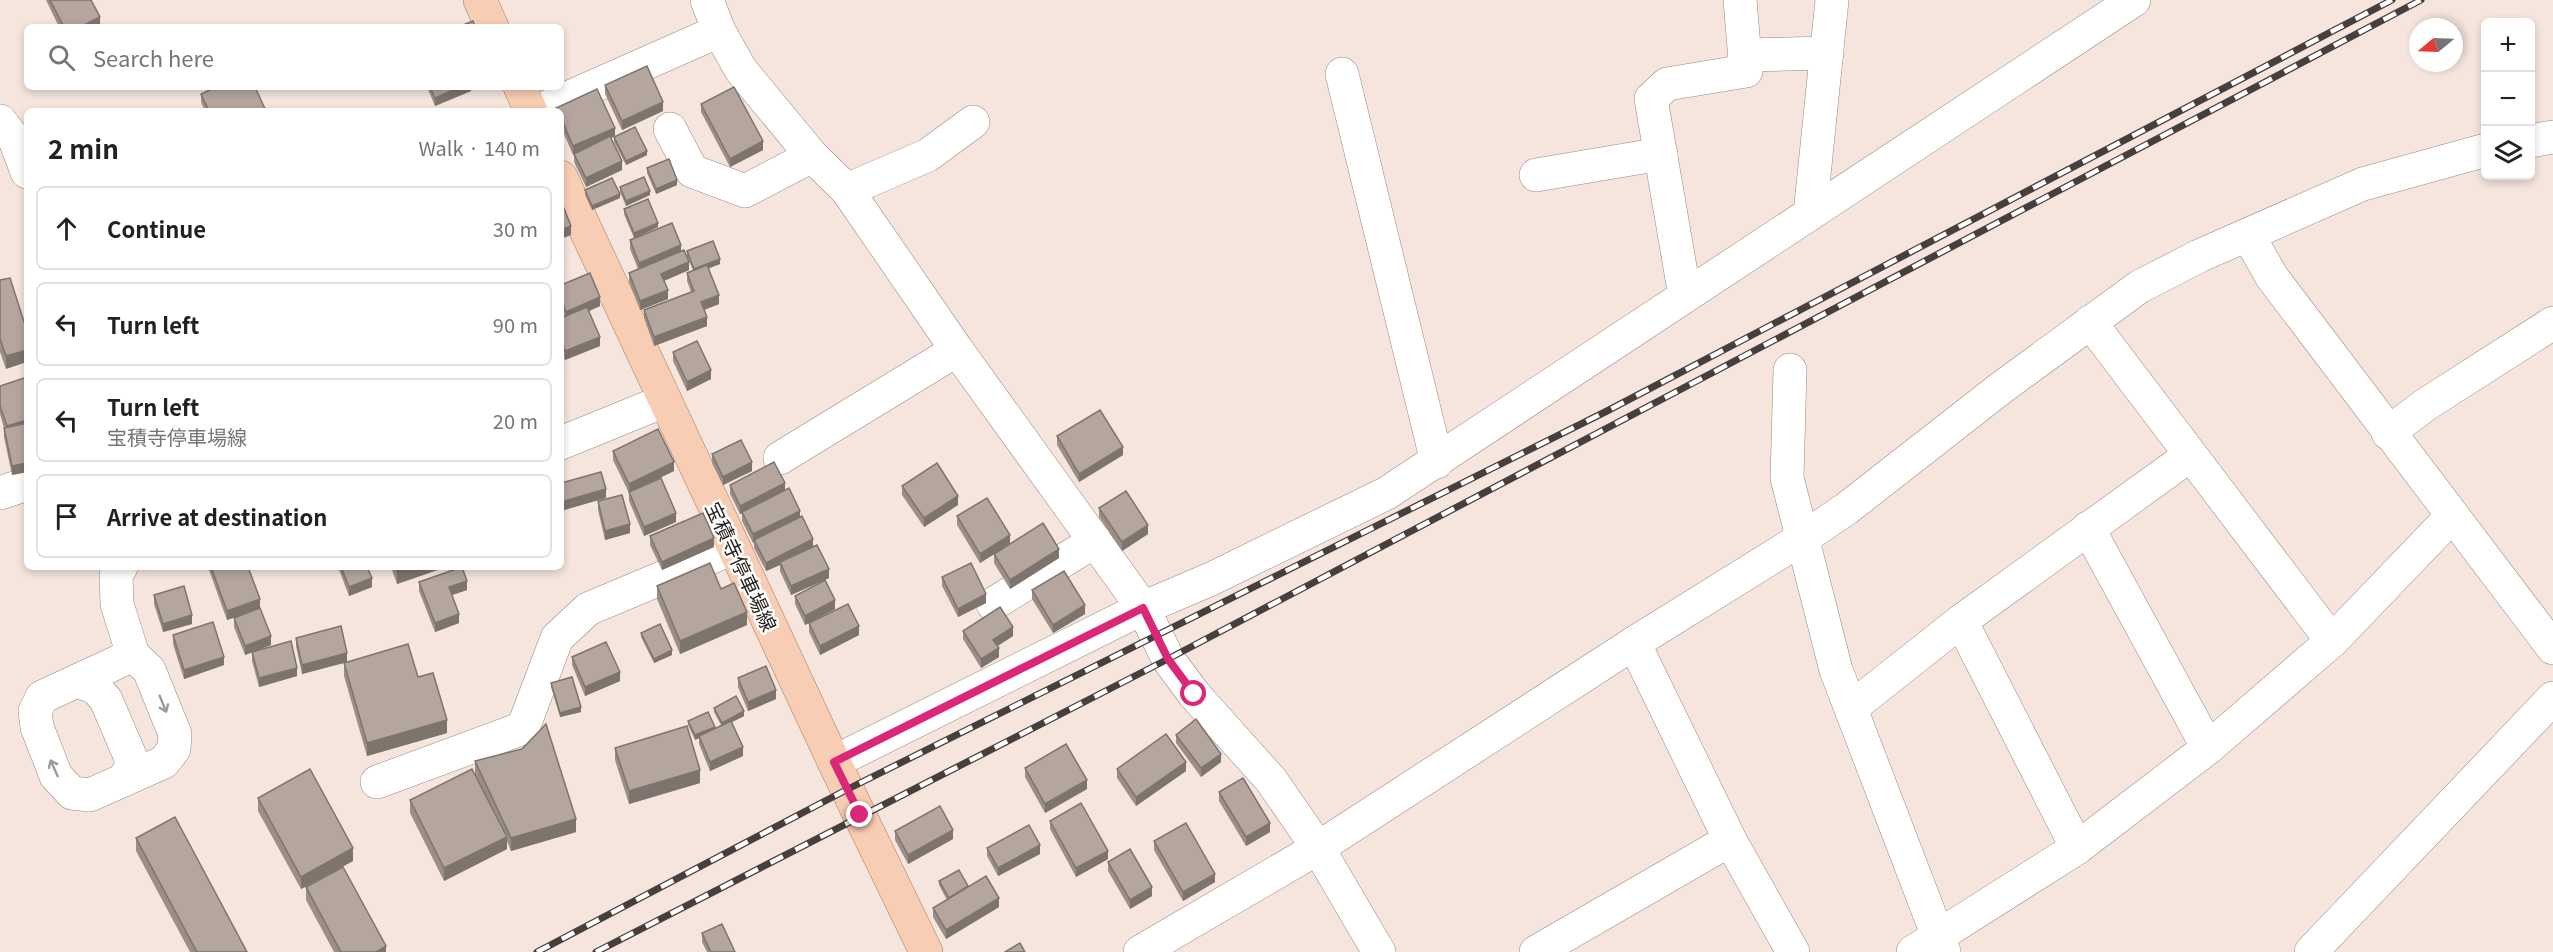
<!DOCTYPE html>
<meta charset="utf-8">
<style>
:root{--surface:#fff;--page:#f6f6f6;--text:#202124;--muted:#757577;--line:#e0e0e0}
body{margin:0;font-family:Georgia,"Noto Sans JP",serif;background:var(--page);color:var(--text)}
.controls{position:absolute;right:18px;top:18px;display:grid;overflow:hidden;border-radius:9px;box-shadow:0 3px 9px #0003}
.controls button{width:54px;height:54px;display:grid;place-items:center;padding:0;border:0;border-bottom:2px solid var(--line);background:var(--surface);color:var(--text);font:30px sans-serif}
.compass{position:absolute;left:2409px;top:18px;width:54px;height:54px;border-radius:50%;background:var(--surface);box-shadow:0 3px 9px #0003;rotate:251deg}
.stop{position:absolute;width:18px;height:18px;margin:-14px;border:4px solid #db2777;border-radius:50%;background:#fff}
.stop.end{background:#db2777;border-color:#fff;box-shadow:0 2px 6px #0008}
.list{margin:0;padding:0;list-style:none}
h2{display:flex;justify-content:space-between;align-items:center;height:78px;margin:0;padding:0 24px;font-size:26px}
h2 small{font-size:20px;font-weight:400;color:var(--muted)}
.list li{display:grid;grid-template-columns:39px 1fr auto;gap:18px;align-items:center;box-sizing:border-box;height:84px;margin:0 12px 12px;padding:0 12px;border:2px solid var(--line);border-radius:9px}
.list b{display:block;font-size:22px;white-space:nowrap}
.list p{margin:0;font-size:20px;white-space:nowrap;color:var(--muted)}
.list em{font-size:20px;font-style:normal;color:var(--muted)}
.icon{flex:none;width:33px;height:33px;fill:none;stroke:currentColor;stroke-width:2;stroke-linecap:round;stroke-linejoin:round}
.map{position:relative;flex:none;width:2553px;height:952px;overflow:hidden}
.search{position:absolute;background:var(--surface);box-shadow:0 3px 9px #0003;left:24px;top:24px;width:540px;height:66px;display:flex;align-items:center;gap:15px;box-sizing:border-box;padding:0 21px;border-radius:9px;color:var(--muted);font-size:22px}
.panel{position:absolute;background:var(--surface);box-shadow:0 3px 9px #0003;left:24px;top:108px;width:540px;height:462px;border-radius:9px}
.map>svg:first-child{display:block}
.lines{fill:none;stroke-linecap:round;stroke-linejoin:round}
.minor-casing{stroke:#978980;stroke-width:34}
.major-casing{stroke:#aa7b5e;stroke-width:34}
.minor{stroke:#fff;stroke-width:33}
.major{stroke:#f7cdb4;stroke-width:33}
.rail-casing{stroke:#473f3c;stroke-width:7}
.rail{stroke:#fff;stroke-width:4.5;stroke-dasharray:14;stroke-linecap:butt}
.wall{fill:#9b8e87}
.shaded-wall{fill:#7e746e}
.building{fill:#b4a59d;stroke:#7e746e;stroke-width:1.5}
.oneway{stroke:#9d9a99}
.route{stroke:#db2777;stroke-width:8}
.labels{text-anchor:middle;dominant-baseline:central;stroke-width:5;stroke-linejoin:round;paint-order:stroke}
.street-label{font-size:20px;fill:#251f1c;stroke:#fff}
</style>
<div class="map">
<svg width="2553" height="952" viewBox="0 0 2553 952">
<rect width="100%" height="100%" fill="#f5e5dc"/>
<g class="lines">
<!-- minor casing -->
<g class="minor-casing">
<g id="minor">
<path d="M707,0L719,31L741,70L812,156L847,190L957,350L1143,608L1168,659L1194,694L1271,780L1318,848L1379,952"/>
<path d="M1744,55L1827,53"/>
<path d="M1342,74L1437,462"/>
<path d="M538,111L719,31"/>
<path d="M0,121L15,140L27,172"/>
<path d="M670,129L692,171L745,191L812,156"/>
<path d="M2530,141L2553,137"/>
<path d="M1536,175L1661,154"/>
<path d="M847,190L928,155L973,122"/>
<path d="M1810,214L1832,0"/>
<path d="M2248,235L2272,277L2553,648"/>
<path d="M1685,296L1651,99L1667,84L1746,71L1740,0"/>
<path d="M1790,370L1787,478L1836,670L1944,952"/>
<path d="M2388,433L2425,405L2553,323"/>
<path d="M561,443L664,401"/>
<path d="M780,458L957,350"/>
<path d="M0,493L27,484"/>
<path d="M2088,528L2208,748"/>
<path d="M121,567L116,575L117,604L133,655L149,670L175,734L174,749L164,762L90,795L72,793L56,776L37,727L35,711L42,697L133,655"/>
<path d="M993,604L1095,541"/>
<path d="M1961,621L2077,848"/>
<path d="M2332,641L2452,516"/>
<path d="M1634,643L1730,840"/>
<path d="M77,681L96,688L106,700L133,763L124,780"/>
<path d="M1851,708L1961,621L2189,456"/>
<path d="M834,762L1143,608L1211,579L1387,493L2134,0"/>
<path d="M377,782L523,728L557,638L588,609L733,548"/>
<path d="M1140,952L1318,848L1634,643L1803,538L1846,509L2001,388L2139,287L2199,256L2363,184L2486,150"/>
<path d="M1536,952L1730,840L1793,952"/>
<path d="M1913,952L2077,848L2208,748L2332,641L2090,322"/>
<path d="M2311,952L2553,698"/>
</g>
</g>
<!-- major casing -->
<g class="major-casing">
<g id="major">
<path d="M480,0L492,27"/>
<path d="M520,87L531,111"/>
<path d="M561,177L834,762L926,952"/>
</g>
</g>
<!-- minor -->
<use href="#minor" class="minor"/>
<!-- major -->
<use href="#major" class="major"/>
<!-- rail casing -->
<g class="rail-casing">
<g id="rail">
<path d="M537,952L848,789L1607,411L2392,0"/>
<path d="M596,952L1168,659L2421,0"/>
</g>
</g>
<!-- rail -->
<use href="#rail" class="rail"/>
</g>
<!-- wall -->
<g class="wall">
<path d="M46,0H91L100,26L97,27H59Z"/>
<path d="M605,85L663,111L622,130L605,94Z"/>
<path d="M427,87H471V91L435,106Z"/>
<path d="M201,94L266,111H205L201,102Z"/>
<path d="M701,104L763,150L730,167L701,112Z"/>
<path d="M556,108L615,136L611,138L622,170L586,187L574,162V155H573L561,127V111H556Z"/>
<path d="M614,137L647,155L626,165L614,142Z"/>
<path d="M647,168L677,185L656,194L647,173Z"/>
<path d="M620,187L650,195L626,206L620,192Z"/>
<path d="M585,190L620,198L592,210L585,195Z"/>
<path d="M624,209L658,227L634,238L624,214Z"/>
<path d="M630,240L681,251L689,270L664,281L668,299L640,310L629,282V273L638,269L630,249Z"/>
<path d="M687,251L720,264L709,268L719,304L704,310L707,326L654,346L644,318V310L691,292L687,281V273L693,270L687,256Z"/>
<path d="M10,278L6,369L0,352V280Z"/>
<path d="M561,285L600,306L589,311L600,346L565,360L561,351V318L564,317L561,309Z"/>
<path d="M673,352L711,379L687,391L673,361Z"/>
<path d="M27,377V472L12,475L4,437V428L0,414V386Z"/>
<path d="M1057,436L1123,455L1079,482L1057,445Z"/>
<path d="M613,451L674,471L644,485L676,522L644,536L629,501V493L613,460Z"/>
<path d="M712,454L752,471L723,485L712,463Z"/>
<path d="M730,485L785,490L800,517L829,578L791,595L780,571V565L766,571L754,548V542L753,543L742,521V514H740L730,494Z"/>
<path d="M902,486L958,505L924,527L902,495Z"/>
<path d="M598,501L630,533L605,540L598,510Z"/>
<path d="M1099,508L1148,534L1122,551L1099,517Z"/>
<path d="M957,516L1010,544L1059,558L1010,589L994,563V554L999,551L980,563L957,525Z"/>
<path d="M650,536L714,547L662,570L650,545Z"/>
<path d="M208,567H248L271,645L256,651L297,676L259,687L252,661V652L245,655L234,627V618L257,609L227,620Z"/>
<path d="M338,567H367L372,587L349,596Z"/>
<path d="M391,567H446L397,584Z"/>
<path d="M942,577L986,603L958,617L942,586Z"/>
<path d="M419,582L467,590L452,595L459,623L435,632L419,591Z"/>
<path d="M657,586L721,589L747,625L680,654L657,599Z"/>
<path d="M1032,590L1085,614L1053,633L1032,599Z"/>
<path d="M154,595L192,624L163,632L154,604Z"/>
<path d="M795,596L835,609L805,625L795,604Z"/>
<path d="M809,623L859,635L820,655L809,632Z"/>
<path d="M963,631L1013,636L997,646L999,657L981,668L963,639Z"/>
<path d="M641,633L672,655L654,663L641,637Z"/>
<path d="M173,635L224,665L184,679L173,644Z"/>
<path d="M296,638L347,662L418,677L447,733L367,756L344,676V663L302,674L296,646Z"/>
<path d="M572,657L620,681L585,696L572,665Z"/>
<path d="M738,678L776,699L748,711L738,687Z"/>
<path d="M551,683L581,712L560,717L551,687Z"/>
<path d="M714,708L744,716L732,722L743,756L710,771L699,744V738L695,740L688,725V721L715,728L721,725L714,712Z"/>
<path d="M1176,735L1221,762L1201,777L1176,743Z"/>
<path d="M615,748L700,783L629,804L615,760Z"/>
<path d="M475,761L576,832L511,851L507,841V849L444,881L410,813V800L475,774Z"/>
<path d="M1025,768L1087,789L1045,813L1025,777Z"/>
<path d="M1117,769L1186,771L1136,806L1117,778Z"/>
<path d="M1219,792L1270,832L1246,846L1219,801Z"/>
<path d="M258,798L353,861L301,889L258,811Z"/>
<path d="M1050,821L1108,859L1076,877L1050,829Z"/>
<path d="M895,831L953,839L908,864L895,840Z"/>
<path d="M136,838L247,952H190L136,851Z"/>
<path d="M1154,841L1215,882L1183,901L1154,850Z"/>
<path d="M987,848L1040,854L998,876L987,856Z"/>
<path d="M1108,862L1152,896L1130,909L1108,871Z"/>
<path d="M939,881L968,887L999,907L946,939L933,917V908L947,900L939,885Z"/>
<path d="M306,887L386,952H334L306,900Z"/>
<path d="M702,933L735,952H707L702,942Z"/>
</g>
<!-- shaded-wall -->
<g class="shaded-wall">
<path d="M100,17V26L97,27H80Z"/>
<path d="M460,87H471V91L435,106V98Z"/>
<path d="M663,102V111L622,130V121Z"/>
<path d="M615,128V136L573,155V146Z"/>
<path d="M763,141V150L730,167V159Z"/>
<path d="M647,151V155L626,165V161Z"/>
<path d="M622,161V170L586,187V178Z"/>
<path d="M677,180V185L656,194V189Z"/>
<path d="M650,191V195L626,206V201Z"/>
<path d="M620,194V198L592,210V206Z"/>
<path d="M658,223V227L634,238V233Z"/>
<path d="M571,226V235L561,239V230Z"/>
<path d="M681,245V254L639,272V263Z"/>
<path d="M720,259V264L694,274V269Z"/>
<path d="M689,262V270L661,282V274Z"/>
<path d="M668,290V299L640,310V301Z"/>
<path d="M719,295V304L701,311V302Z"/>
<path d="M600,297V306L566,321V312Z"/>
<path d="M707,317V326L654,346V337Z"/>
<path d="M600,337V346L565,360V351Z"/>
<path d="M27,350V362L6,369V356Z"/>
<path d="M711,370V379L687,391V382Z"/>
<path d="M27,420V429L7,435V426Z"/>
<path d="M1123,447V455L1079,482V474Z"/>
<path d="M674,462V471L629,493V484Z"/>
<path d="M752,462V471L723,485V477Z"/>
<path d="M27,463V472L12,475V466Z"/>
<path d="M785,483V492L740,514V506Z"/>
<path d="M606,489V498L561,511V502Z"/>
<path d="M958,496V505L924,527V518Z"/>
<path d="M800,511V519L754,540V542L753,543V534Z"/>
<path d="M676,513V522L644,536V527Z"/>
<path d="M630,524V533L605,540V531Z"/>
<path d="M1148,525V534L1122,551V542Z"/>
<path d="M1010,535V544L980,563V554Z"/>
<path d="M714,538V547L662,570V562Z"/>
<path d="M813,539V548L780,562V565L766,571V563Z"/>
<path d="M1059,549V558L1010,589V580Z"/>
<path d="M409,567H446L397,584V571Z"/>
<path d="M829,569V578L791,595V586Z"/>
<path d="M372,578V587L349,596V587Z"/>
<path d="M467,581V590L449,596V587Z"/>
<path d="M986,594V603L958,617V609Z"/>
<path d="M260,599V608L227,620V611Z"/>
<path d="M835,600V609L805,625V616Z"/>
<path d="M1085,605V614L1053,633V625Z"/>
<path d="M747,612V625L680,654V641Z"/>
<path d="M459,614V623L435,632V623Z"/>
<path d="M192,615V624L163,632V624Z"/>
<path d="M859,626V635L820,655V646Z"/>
<path d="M1013,627V636L993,649V640Z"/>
<path d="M271,636V645L245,655V646Z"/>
<path d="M999,648V657L981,668V659Z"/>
<path d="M672,650V655L654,663V659Z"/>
<path d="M347,653V662L302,674V665Z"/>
<path d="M224,657V665L184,679V670Z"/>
<path d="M297,668V676L259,687V678Z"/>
<path d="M620,672V681L585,696V687Z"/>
<path d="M776,690V699L748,711V702Z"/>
<path d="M581,707V712L560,717V713Z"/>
<path d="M744,711V716L722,727V723Z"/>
<path d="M447,720V733L367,756V743Z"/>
<path d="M715,727V731L699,736V738L695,740V735Z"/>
<path d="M743,747V756L710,771V762Z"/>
<path d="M1221,754V762L1201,777V768Z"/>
<path d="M1186,762V771L1136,806V797Z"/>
<path d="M700,770V783L629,804V791Z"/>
<path d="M1087,780V789L1045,813V804Z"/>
<path d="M576,819V832L511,851V838Z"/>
<path d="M1270,823V832L1246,846V837Z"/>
<path d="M953,830V839L908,864V855Z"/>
<path d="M507,837V849L444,881V868Z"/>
<path d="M1040,845V854L998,876V868Z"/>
<path d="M353,848V861L301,889V877Z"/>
<path d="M1108,851V859L1076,877V868Z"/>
<path d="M1215,874V882L1183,901V892Z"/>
<path d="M1152,887V896L1130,909V900Z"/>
<path d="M999,898V907L946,939V930Z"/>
<path d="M386,946V952H376Z"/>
</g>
<!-- building -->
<g class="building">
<path d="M50,0H91L100,17L80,27H64Z"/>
<path d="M473,21L475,27H458Z"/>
<path d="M647,66L663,102L622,121L605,85Z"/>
<path d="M216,87H255L266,111H209L201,94Z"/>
<path d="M430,87H460L435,98Z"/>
<path d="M734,87L763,141L730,159L701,104Z"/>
<path d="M597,89L615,128L573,146L561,118V111H558L556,108Z"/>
<path d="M635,127L647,151L626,161L614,137Z"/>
<path d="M610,136L622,161L586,178L574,154Z"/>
<path d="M669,159L677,180L656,189L647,168Z"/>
<path d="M644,177L650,191L626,201L620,187Z"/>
<path d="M612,178L620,194L592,206L585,190Z"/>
<path d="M648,199L658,223L634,233L624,209Z"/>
<path d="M563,206L571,226L561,230V207Z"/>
<path d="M672,223L681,245L639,263L630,240Z"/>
<path d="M713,241L720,259L694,269L687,251Z"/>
<path d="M684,250L689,262L661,274L668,290L640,301L629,273Z"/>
<path d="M707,265L719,295L701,302L707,317L654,337L644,310L694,291L687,273Z"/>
<path d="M590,273L600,297L566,312L561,300V285Z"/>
<path d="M10,278L27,331V350L6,356L0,339V280Z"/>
<path d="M587,307L600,337L565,351L561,342V318Z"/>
<path d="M697,341L711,370L687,382L673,352Z"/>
<path d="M27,377V420L7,426L0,406V386Z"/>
<path d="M1100,410L1123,447L1079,474L1057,436Z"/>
<path d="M27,423V463L12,466L4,428Z"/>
<path d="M658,429L674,462L629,484L613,451Z"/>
<path d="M741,440L752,462L723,477L712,454Z"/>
<path d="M774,462L785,483L740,506L730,485Z"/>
<path d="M937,463L958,496L924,518L902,486Z"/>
<path d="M601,472L606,489L561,502V483Z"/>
<path d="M661,478L676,513L644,527L629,492Z"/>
<path d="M789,488L800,511L753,534L742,512Z"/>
<path d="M1126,491L1148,525L1122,542L1099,508Z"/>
<path d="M622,495L630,524L605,531L598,501Z"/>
<path d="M987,498L1010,535L980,554L957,516Z"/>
<path d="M703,513L714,538L662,562L650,536Z"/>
<path d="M802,516L813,539L766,563L754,540Z"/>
<path d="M1043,523L1059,549L1010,580L994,554Z"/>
<path d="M817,545L829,569L791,586L780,562Z"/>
<path d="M710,563L721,589L734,583L747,612L680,641L657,586Z"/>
<path d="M971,563L986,594L958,609L942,577Z"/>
<path d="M211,567H248L260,599L227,611Z"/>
<path d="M341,567H367L372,578L349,587Z"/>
<path d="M395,567H409L397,571Z"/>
<path d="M462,567L467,581L449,587L459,614L435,623L419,582Z"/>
<path d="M1064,571L1085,605L1053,625L1032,590Z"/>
<path d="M825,580L835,600L805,616L795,596Z"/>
<path d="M184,586L192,615L163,624L154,595Z"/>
<path d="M848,604L859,626L820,646L809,623Z"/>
<path d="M1000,607L1013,627L993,640L999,648L981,659L963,631Z"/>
<path d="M260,608L271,636L245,646L234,618Z"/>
<path d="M213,622L224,657L184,670L173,635Z"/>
<path d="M660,624L672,650L654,659L641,633Z"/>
<path d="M341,626L347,653L302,665L296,638Z"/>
<path d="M291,641L297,668L259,678L252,652Z"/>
<path d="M606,642L620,672L585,687L572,657Z"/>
<path d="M408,644L418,677L433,673L447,720L367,743L344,663Z"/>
<path d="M766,666L776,690L748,702L738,678Z"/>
<path d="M572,677L581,707L560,713L551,683Z"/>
<path d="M736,696L744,711L722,723L714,708Z"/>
<path d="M708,712L715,727L695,735L688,721Z"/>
<path d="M1196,719L1221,754L1201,768L1176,735Z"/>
<path d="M731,721L743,747L710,762L699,736Z"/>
<path d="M546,724L576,819L511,838L475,761L522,749Z"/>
<path d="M687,726L700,770L629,791L615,748Z"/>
<path d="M1166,734L1186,762L1136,797L1117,769Z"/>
<path d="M1066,744L1087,780L1045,804L1025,768Z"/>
<path d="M310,769L353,848L301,877L258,798Z"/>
<path d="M472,769L507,837L444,868L410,800Z"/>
<path d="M1243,778L1270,823L1246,837L1219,792Z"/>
<path d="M1081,803L1108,851L1076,868L1050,821Z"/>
<path d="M940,806L953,830L908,855L895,831Z"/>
<path d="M175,817L247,952H197L136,838Z"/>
<path d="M1186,823L1215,874L1183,892L1154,841Z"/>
<path d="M1029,825L1040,845L998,868L987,848Z"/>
<path d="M1130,849L1152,887L1130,900L1108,862Z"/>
<path d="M343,867L386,946L376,952H341L306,887Z"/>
<path d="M959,870L968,886L949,898L939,881Z"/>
<path d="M986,876L999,898L946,930L933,908Z"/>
<path d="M722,924L735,952H711L702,933Z"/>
<path d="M1020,943L1025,952H1005Z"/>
</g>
<!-- one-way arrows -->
<defs><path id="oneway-shaft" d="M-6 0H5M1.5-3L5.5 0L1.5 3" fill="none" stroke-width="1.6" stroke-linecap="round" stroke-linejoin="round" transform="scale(1.5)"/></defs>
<g class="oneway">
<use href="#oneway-shaft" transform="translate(163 704) rotate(68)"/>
<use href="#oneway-shaft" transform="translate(54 768) rotate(-114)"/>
</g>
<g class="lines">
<!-- route -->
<path class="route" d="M860,815L834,762L1143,608L1168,659L1194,694"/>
</g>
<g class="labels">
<!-- street labels -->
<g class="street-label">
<text transform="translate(742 566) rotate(65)">宝積寺停車場線</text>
</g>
</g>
</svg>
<div class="controls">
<button>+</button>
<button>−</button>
<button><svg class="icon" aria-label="layers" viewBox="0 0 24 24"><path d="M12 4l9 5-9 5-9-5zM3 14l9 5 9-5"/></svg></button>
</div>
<svg class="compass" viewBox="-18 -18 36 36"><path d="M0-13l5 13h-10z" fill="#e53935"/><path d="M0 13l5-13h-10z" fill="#757577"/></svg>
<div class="stop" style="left:1194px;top:694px"></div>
<div class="stop end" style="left:860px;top:815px"></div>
<div class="search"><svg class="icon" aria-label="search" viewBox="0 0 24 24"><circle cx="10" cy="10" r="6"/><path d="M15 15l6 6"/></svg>Search here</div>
<section class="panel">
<h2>2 min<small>Walk · 140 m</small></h2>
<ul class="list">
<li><svg class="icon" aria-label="ahead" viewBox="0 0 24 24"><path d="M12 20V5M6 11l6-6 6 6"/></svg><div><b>Continue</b></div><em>30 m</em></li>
<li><svg class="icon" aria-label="left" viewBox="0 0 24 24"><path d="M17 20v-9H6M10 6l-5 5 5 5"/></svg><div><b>Turn left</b></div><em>90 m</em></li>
<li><svg class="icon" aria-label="left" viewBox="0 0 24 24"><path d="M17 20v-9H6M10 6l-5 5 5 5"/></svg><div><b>Turn left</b><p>宝積寺停車場線</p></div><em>20 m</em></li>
<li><svg class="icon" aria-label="arrive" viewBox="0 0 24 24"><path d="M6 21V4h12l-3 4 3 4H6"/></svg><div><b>Arrive at destination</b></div></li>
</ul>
</section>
</div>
